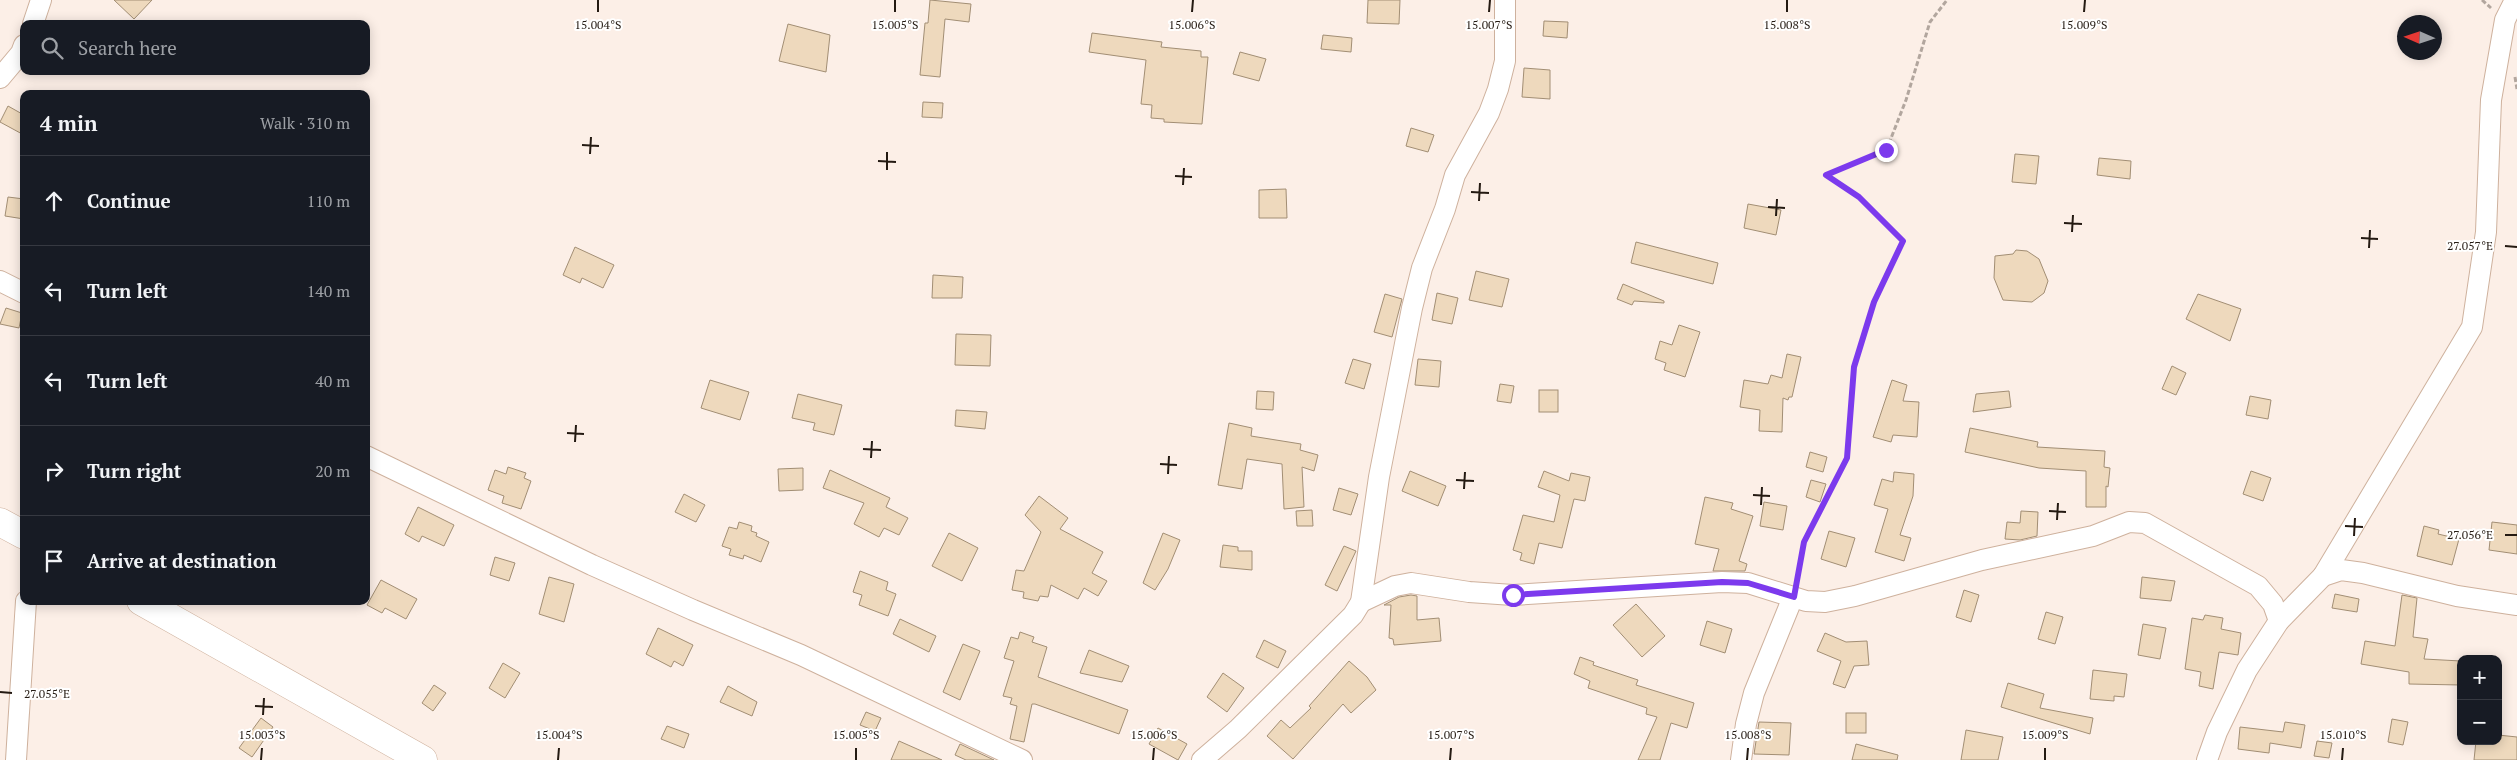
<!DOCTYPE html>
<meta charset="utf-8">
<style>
:root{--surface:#171b24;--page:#242831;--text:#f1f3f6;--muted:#9ea1a6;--line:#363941}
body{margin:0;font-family:"PT Serif",serif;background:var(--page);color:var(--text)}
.controls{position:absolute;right:15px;bottom:15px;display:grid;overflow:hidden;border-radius:10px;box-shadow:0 2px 12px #0003}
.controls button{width:45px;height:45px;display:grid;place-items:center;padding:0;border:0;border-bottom:1px solid var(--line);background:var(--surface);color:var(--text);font:25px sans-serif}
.compass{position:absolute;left:2397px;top:15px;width:45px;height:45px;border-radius:50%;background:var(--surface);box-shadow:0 2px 12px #0003;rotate:273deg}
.stop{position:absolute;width:15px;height:15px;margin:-11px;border:4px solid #7c3aed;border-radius:50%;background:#fff}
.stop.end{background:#7c3aed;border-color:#fff;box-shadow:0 1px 5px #0008}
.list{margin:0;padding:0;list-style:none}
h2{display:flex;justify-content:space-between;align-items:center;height:65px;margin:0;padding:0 20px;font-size:21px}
h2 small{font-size:16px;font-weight:400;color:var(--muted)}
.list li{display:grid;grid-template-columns:32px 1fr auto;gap:15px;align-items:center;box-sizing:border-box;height:90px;padding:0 20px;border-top:1px solid var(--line)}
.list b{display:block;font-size:19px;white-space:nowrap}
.list em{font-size:16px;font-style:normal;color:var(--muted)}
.icon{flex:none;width:28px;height:28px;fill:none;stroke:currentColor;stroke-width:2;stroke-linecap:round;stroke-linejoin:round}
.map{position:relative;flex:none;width:2517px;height:760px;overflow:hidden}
.search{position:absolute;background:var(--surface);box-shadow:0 2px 12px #0003;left:20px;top:20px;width:350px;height:55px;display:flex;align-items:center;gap:12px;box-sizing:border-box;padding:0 18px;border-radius:10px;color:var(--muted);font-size:19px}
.panel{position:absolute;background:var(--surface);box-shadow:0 2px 12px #0003;left:20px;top:90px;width:350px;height:515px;border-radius:10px}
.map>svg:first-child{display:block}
.building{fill:#eed9bd;stroke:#a28e74}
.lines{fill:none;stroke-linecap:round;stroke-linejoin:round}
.street-casing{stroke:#ceb19d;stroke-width:22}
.secondary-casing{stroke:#ceb19d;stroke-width:29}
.path{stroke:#b2a69e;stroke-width:3;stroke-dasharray:5 2.5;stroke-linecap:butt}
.street{stroke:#fff;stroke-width:20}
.secondary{stroke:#fff;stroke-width:28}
.route{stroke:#7c3aed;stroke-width:6}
.ticks{fill:none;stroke:#241a12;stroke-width:2}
.ticks-label{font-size:12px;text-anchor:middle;fill:#241a12;stroke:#fff;stroke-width:4;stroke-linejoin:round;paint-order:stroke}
</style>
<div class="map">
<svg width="2517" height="760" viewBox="0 0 2517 760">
<rect width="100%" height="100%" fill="#fcefe7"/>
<!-- building -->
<g class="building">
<path d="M114,0H152L134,19Z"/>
<path d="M930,0L971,4L969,22L945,19L940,77L920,75L925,23H928Z"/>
<path d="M1368,0H1400L1399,24L1367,23Z"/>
<path d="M1544,21L1568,22L1567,38L1543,36Z"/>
<path d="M788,24L830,35L826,72L779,61Z"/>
<path d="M1092,33L1162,42L1161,47L1201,51V57H1208L1202,124L1164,122V119L1151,118L1152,105L1141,104L1146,60L1089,52Z"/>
<path d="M1323,35L1352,38L1351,52L1321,49Z"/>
<path d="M1240,52L1266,59L1259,81L1233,74Z"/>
<path d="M1524,68L1550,70V99L1522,97Z"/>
<path d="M923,102L943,103L942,118L922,117Z"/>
<path d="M8,106L24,115V135L0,122Z"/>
<path d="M1411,128L1434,135L1428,152L1406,146Z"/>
<path d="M2015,154L2039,156L2036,184L2012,182Z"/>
<path d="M2099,158L2131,161L2130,179L2097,175Z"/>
<path d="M1286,189L1287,218H1259V190Z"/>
<path d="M8,197L24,199V219L5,216Z"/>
<path d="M1748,204L1781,210L1776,235L1744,228Z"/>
<path d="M1636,242L1718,263L1713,284L1631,263Z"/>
<path d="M575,247L614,265L603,288L582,278L580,283L563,275Z"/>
<path d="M2016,250L2027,251L2039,259L2048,281L2044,293L2032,302L2003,300L1994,278L1995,256L2013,254Z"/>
<path d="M1476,271L1509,279L1502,307L1469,300Z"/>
<path d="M933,275L963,277L962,298H932Z"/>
<path d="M1623,284L1664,301V303L1634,301L1632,305L1617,299Z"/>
<path d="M1437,293L1458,298L1452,324L1432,320Z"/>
<path d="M1385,294L1402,299L1392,337L1374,332Z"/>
<path d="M2198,294L2241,309L2230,341L2186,319Z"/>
<path d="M6,308L22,313L19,328L0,324Z"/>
<path d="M1679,325L1700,332L1685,377L1664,370L1666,363L1655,359L1660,341L1672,345Z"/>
<path d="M956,334L991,335L990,366L955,365Z"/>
<path d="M1787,354L1801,357L1792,397H1789L1788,400L1783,398L1782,432L1759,431L1760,410L1740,407L1744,380L1768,384L1771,375L1782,378Z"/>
<path d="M1353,359L1371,364L1364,389L1345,383Z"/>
<path d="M1418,359L1441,361L1439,387L1415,385Z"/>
<path d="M2172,366L2186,373L2176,395L2162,389Z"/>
<path d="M710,380L749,392L740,420L701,408Z"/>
<path d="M1892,380L1907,385L1903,401L1919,402L1917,437L1893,435L1891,442L1873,437Z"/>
<path d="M1500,384L1514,386L1511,403L1497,401Z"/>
<rect x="1539" y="390" width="19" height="22"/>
<path d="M1257,391L1274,392L1273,410L1256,409Z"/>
<path d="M2009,391L2011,407L1973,412L1976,394Z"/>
<path d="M798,394L842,405L834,435L813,430L815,423L792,418Z"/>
<path d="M2250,396L2271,400L2268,419L2246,415Z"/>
<path d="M956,410L987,412L985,429L955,426Z"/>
<path d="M1229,423L1252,428L1251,436L1301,444L1300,450L1318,455L1314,471L1302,467L1304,507L1284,509L1282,464L1247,459L1242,489L1218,485Z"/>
<path d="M1970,428L2038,442L2037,447L2105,451L2104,467L2110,468L2108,487L2106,486V507H2086V471L2039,468L1965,452Z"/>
<path d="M1810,452L1827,457L1823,472L1806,467Z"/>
<path d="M508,467L526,473L524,478L531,481L521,509L502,503L504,496L488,490L495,470L506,474Z"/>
<path d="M803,468V490L779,491L778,469Z"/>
<path d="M830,470L890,498L886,507L908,518L899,535L884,528L879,537L854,524L864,503L823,488Z"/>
<path d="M1410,471L1446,486L1438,506L1402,491Z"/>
<path d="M1544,471L1569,481L1571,473L1590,477L1585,501L1574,499L1562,548L1539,543L1534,564L1520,560L1522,553L1513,550L1523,515L1554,522L1560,495L1538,487Z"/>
<path d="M2251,471L2271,478L2263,501L2243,494Z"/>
<path d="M1894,472L1914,474L1913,496L1900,535L1911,538L1904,561L1875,552L1888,509L1874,505L1882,479L1893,482Z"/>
<path d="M1811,480L1826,484L1820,502L1806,497Z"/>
<path d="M1339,488L1358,494L1351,515L1333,510Z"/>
<path d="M684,494L705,505L696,522L675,512Z"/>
<path d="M1039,496L1068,518L1060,529L1103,552L1092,573L1107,581L1098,596L1084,588L1078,599L1051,585L1048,597L1040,596L1038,601L1023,598L1024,592L1012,590L1016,570L1024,571L1041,532L1025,515Z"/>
<path d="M1705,497L1733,503L1731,509L1753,516L1739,561L1747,564L1745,571H1713L1719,549L1695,544Z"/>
<path d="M1764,502L1787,506L1783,530L1760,526Z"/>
<path d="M418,507L454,525L444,546L422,536L419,542L405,534Z"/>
<path d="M1312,510L1313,526H1297L1296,511Z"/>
<path d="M2021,511L2038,512L2037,536L2020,540L2005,539L2007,522L2020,523Z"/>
<path d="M739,522L752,526L751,531L757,533L756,536L769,542L761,562L744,555L743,559L729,555L731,549L722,546L729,527L737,529Z"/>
<path d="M2492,522L2517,525V554L2489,550Z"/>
<path d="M2424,526L2439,530L2438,534L2459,539L2452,565L2417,556Z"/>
<path d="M1829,531L1855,538L1846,567L1821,559Z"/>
<path d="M949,533L978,548L962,581L932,566Z"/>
<path d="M1163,533L1180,540L1168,569L1155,590L1143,583Z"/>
<path d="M1223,545L1238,547V551H1252V570L1220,567Z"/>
<path d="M1344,546L1356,551L1337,591L1325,585Z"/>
<path d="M495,557L515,563L509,581L490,575Z"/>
<path d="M860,571L888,582L886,590L896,594L888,616L859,605L862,595L853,592Z"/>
<path d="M549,577L574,584L564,622L539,614Z"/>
<path d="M2142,577L2175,581L2171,601L2140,598Z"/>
<path d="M381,580L417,599L406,619L385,608L382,613L367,605Z"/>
<path d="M1964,590L1979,595L1971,622L1956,617Z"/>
<path d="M2335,594L2359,599L2357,612L2332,608Z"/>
<path d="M1411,595L1417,596V620L1439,618L1441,641L1394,645L1393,639L1389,638L1391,605H1384L1399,597Z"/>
<path d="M2402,595L2417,598L2413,637L2428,639L2424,659L2461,661V685L2409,684V672L2361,664L2365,641L2395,646Z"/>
<path d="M1636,604L1665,636L1642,657L1613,625Z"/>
<path d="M2046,612L2063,617L2055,644L2038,639Z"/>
<path d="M2205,615L2223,618L2221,629L2241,633L2238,655L2219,652L2213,689L2199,686L2201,672L2185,669L2192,618L2203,620Z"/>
<path d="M900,619L936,636L929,652L893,634Z"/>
<path d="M1707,621L1732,629L1725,653L1700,645Z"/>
<path d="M2143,624L2166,628L2160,659L2138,655Z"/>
<path d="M658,628L693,645L683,666L674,661L671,667L646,654Z"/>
<path d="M1020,632L1034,637L1032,642L1047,647L1038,677L1128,710L1119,734L1035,704H1032L1024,742L1010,739L1017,706L1010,704L1012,698L1003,696L1014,661L1004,658L1011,637L1018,639Z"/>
<path d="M1825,633L1846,642L1867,641L1869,665L1854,666L1845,688L1833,684L1841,661L1817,651Z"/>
<path d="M1264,640L1286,651L1278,668L1256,657Z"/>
<path d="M963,644L980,651L960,700L943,692Z"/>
<path d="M1089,650L1129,666L1122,682L1080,673Z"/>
<path d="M1580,657L1594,662L1593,665L1638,680L1636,685L1694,703L1687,728L1671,723L1660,760H1638L1657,717L1646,714L1647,708L1588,688L1590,681L1574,674Z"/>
<path d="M1349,661L1367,677L1376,690L1351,713L1343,704L1293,759L1267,736L1281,720L1290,728L1311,708L1309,706Z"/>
<path d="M503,663L520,673L505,698L489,688Z"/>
<path d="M2093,670L2127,674L2124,697L2114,696V701L2090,699Z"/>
<path d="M1223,673L1244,688L1227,712L1207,697Z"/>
<path d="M2008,683L2044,694L2040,708L2093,718L2090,734L2001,707Z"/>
<path d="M434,685L446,693L433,711L422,703Z"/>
<path d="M728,686L757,702L752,716L720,702Z"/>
<path d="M866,712L881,718L875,731L860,725Z"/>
<rect x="1846" y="713" width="20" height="20"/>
<path d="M261,718L273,727L252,757L239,748Z"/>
<path d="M2392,719L2408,722L2403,745L2388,742Z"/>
<path d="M1759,722L1791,723L1789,755L1754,754Z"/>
<path d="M2285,722L2305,725L2301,748L2270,743L2269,753L2238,749L2240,727L2283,732Z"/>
<path d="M667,726L689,734L684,748L661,739Z"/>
<path d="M1158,728L1187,744L1178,760L1149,744Z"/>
<path d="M1966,730L2003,737L1998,760H1961Z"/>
<path d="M2498,735L2517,737V760H2474L2476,741H2498Z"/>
<path d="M899,741L942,760H891Z"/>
<path d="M2317,741L2332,743L2329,758L2314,756Z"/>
<path d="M960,744L994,760H966L955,755Z"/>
<path d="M1856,744L1898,755L1897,760H1852Z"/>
</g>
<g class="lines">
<!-- street casing -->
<g class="street-casing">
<g id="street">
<path d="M33,24L41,0"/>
<path d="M0,78L21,53L24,45"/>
<path d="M0,281L24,293"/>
<path d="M366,456L592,565L693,610L801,655L1022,760"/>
<path d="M2323,576L2472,327L2486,232L2491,100L2505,20L2515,0"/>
<path d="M1361,602L1395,586L1411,583L1469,592L1513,595L1722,582L1748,583L1806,601L1825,602L1855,596L1982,560L2093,536L2129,522L2145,523L2258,586L2273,604L2279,621"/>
<path d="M16,760L26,601"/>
<path d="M1202,760L1238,729L1353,615L1361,602L1379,477L1412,308L1422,268L1445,209L1455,175L1489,113L1498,89L1505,61V0"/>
<path d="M1741,760L1746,724L1754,693L1793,597"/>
<path d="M2207,760L2217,732L2247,670L2279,621L2323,576L2341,570L2363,573L2457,596L2517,605"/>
</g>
</g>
<!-- secondary casing -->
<g class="secondary-casing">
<g id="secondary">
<path d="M0,522L24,535"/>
<path d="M141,601L423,760"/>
</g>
</g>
<!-- path -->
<g class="path">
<path d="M2482,0L2491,8"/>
<path d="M2515,77L2517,89"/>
<path d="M1797,580L1804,541L1847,458L1854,367L1874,302L1903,241L1859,197L1827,175L1886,151L1906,100L1930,22L1947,0"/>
</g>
<!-- street -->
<use href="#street" class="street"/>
<!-- secondary -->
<use href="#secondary" class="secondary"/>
</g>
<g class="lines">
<!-- route -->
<path class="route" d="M1513,595L1722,582L1748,583L1794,597L1804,542L1847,458L1854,367L1874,302L1903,241L1859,197L1826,175L1886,150"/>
</g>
<!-- ticks -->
<path class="ticks" d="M598,12V0M895,12V0M1192,12L1193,0M1489,12L1490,0M1787,12V0M2084,12L2085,0M582,145L599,146M590,154L591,137M878,161L896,162M887,170V152M1175,176L1192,177M1183,185L1184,168M1471,192L1489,193M1479,201L1480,183M1768,207L1785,208M1776,216L1777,199M2064,223L2082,224M2072,232L2073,215M2361,238L2378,239M2505,246L2517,247M2369,248L2370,230M567,433L584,434M575,442L576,425M863,449L881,450M871,458L872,441M1160,464L1177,465M1168,474L1169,456M1456,480L1474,481M1464,489L1465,472M1753,495L1770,496M1761,505L1762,487M2049,511L2066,512M2057,520L2058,503M2345,526L2363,527M2505,535H2517M2354,536L2355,518M0,692L12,693M255,706L273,707M263,715L264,698M261,760L262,748M558,760L559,748M856,760V748M1153,760L1154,748M1450,760L1451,748M1747,760L1748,748M2045,760V748M2342,760L2343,748"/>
<g class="ticks-label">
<text x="598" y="29">15.004°S</text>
<text x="895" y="29">15.005°S</text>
<text x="1192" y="29">15.006°S</text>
<text x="1489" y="29">15.007°S</text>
<text x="1787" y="29">15.008°S</text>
<text x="2084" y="29">15.009°S</text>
<text x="2470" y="250">27.057°E</text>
<text x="2470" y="539">27.056°E</text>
<text x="47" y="698">27.055°E</text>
<text x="262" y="739">15.003°S</text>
<text x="559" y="739">15.004°S</text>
<text x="856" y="739">15.005°S</text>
<text x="1154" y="739">15.006°S</text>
<text x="1451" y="739">15.007°S</text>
<text x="1748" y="739">15.008°S</text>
<text x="2045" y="739">15.009°S</text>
<text x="2343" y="739">15.010°S</text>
</g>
</svg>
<div class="controls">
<button>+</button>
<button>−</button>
</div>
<svg class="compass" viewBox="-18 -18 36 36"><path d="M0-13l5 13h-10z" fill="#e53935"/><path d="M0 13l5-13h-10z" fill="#9ea1a6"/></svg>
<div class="stop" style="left:1513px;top:595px"></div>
<div class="stop end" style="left:1886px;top:150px"></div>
<div class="search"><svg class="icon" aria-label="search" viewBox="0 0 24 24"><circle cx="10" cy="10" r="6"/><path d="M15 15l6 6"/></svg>Search here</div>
<section class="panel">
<h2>4 min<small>Walk · 310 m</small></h2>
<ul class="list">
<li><svg class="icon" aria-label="ahead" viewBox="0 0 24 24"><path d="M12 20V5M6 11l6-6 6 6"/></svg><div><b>Continue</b></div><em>110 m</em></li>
<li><svg class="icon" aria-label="left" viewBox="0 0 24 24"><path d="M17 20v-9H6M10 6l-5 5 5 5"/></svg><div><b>Turn left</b></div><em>140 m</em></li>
<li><svg class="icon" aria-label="left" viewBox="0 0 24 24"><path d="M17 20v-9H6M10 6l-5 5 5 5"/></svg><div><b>Turn left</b></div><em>40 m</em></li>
<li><svg class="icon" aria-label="right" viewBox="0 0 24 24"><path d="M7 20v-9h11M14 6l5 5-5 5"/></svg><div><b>Turn right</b></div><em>20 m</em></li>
<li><svg class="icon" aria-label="arrive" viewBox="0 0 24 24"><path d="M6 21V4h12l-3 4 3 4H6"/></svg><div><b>Arrive at destination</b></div></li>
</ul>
</section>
</div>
